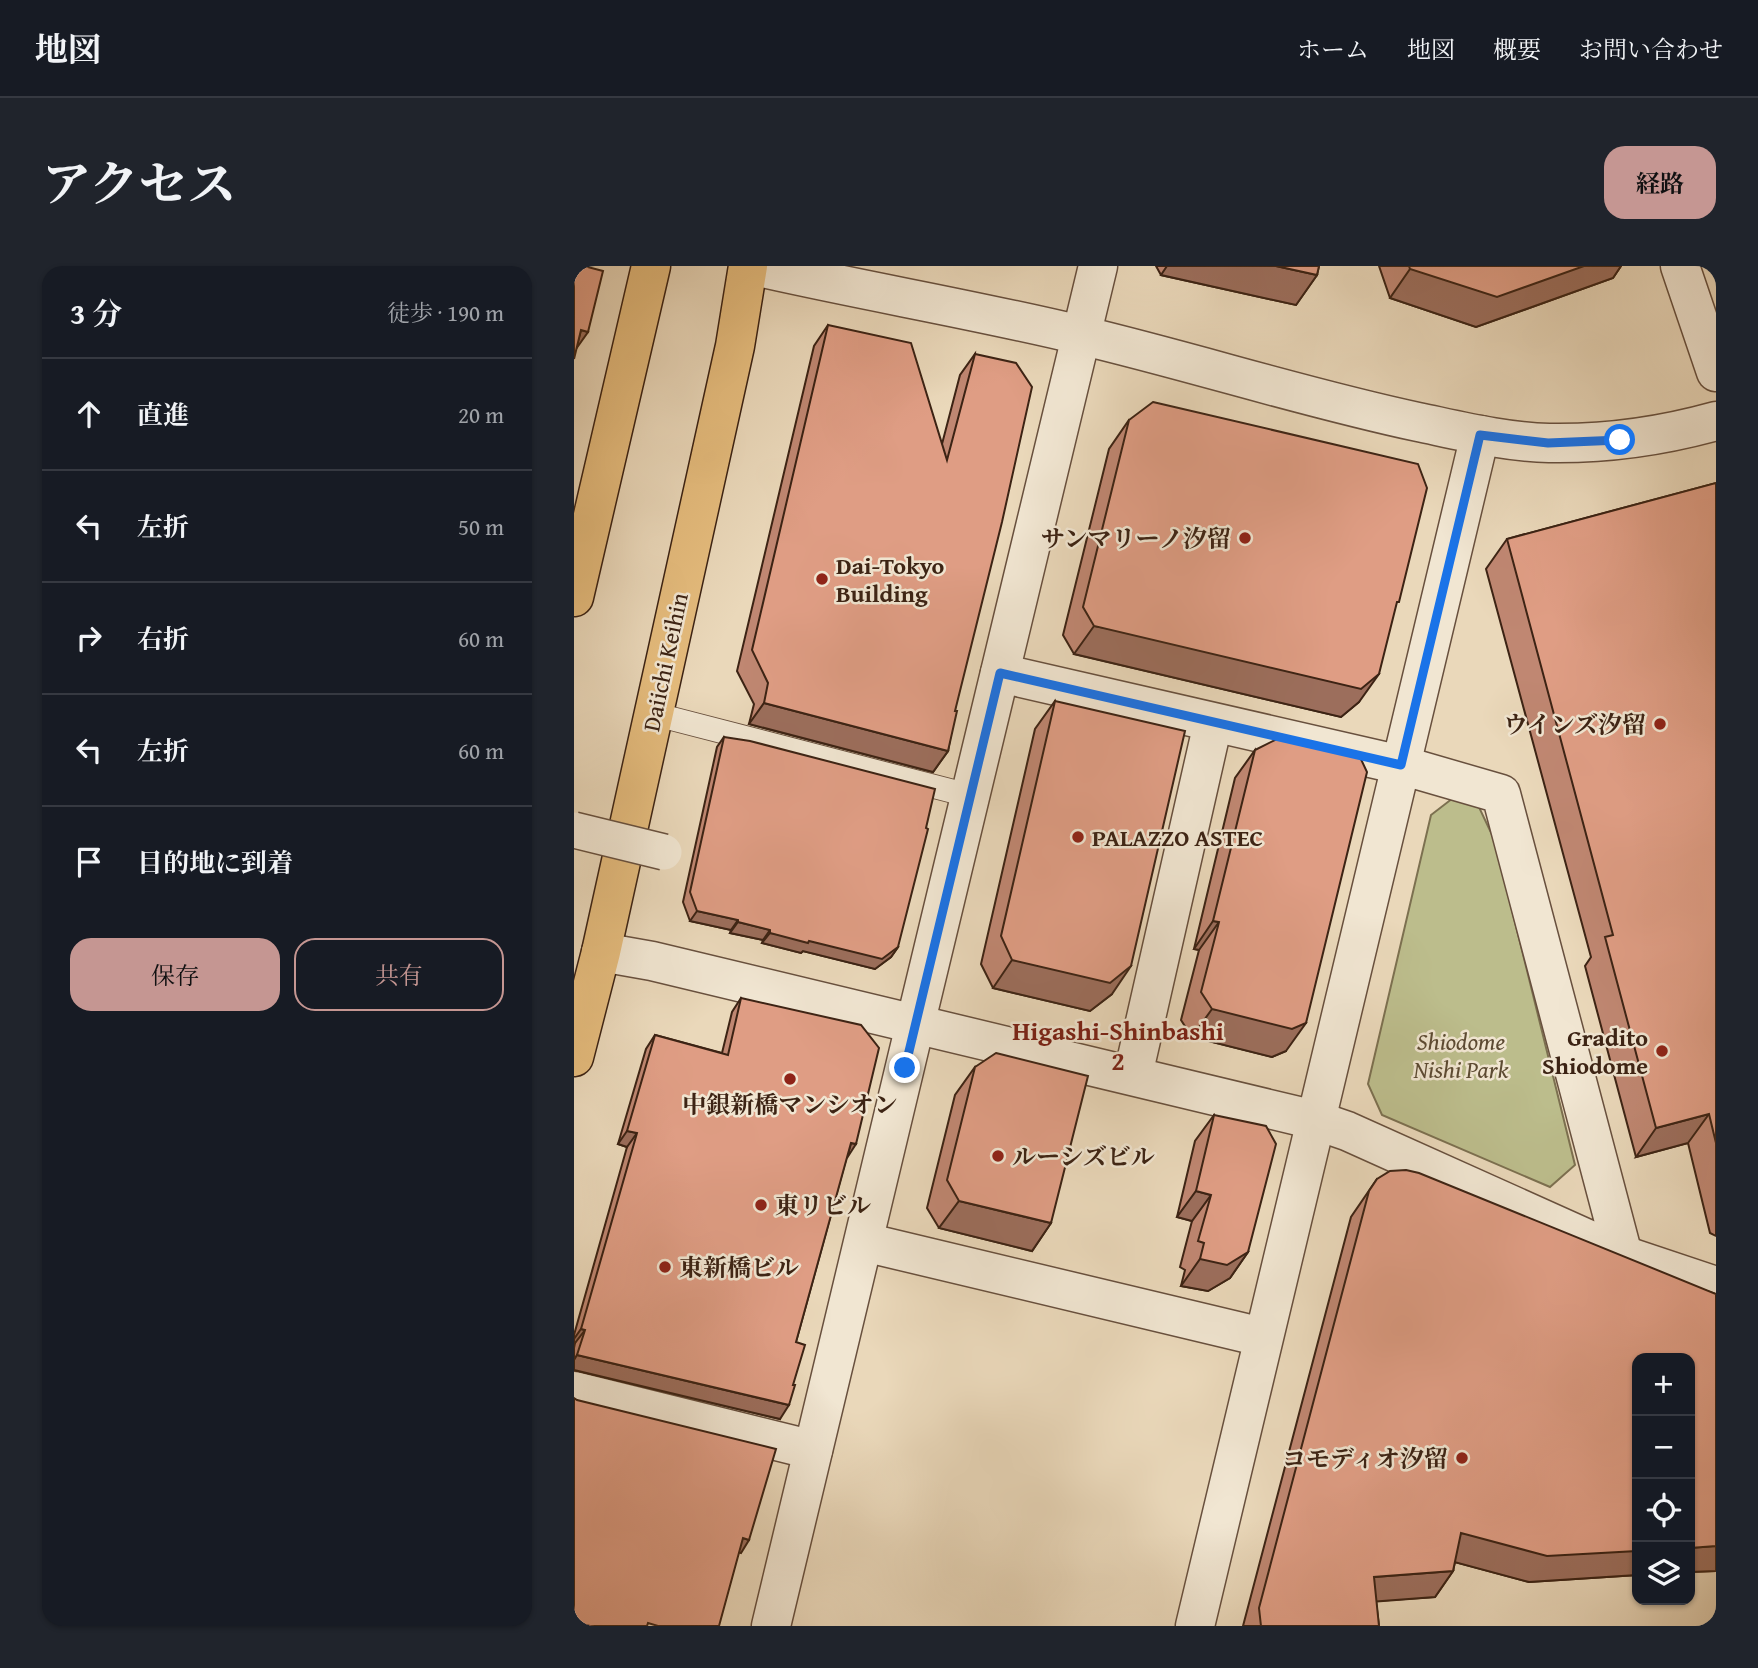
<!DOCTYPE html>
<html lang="ja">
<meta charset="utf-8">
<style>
:root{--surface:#171b24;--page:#20242c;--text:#f1f3f6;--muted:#9ea1a6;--line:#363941;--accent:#c59692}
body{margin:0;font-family:"Gentium Book Plus","Noto Serif JP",serif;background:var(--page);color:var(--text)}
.controls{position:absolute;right:21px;bottom:21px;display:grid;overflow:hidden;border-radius:14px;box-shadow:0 2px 5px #0004}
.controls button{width:63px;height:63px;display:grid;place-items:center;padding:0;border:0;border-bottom:2px solid var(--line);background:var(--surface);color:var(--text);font:35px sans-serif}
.stop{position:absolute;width:21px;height:21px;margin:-16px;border:5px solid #1a73e8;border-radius:50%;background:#fff}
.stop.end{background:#1a73e8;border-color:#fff;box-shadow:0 2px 7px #0008}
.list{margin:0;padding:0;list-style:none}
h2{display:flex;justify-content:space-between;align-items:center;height:91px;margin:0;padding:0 28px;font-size:30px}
h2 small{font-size:23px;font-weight:400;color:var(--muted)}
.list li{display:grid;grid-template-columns:46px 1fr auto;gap:21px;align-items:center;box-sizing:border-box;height:112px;padding:0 28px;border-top:2px solid var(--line)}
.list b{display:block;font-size:26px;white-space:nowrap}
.list em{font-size:23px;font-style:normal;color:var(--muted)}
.actions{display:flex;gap:14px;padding:21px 28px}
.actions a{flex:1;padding:16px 0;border:2px solid var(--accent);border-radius:21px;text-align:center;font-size:24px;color:var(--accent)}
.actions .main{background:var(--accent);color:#111}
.icon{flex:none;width:38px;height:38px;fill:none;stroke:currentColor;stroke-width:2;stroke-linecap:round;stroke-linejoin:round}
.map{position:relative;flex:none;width:1142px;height:1360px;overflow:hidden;border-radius:21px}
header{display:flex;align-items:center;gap:42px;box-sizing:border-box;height:98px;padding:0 35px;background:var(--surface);border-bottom:2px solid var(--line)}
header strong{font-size:33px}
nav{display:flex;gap:38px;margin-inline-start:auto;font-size:24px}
.intro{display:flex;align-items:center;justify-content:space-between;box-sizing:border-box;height:168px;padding:0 42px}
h1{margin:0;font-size:49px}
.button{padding:18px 32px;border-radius:21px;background:var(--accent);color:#111;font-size:24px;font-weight:700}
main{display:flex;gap:42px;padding:0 42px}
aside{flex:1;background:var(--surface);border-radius:21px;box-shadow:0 2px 5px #0004}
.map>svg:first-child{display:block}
.green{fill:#bcbd8c;stroke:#7c7050;stroke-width:2}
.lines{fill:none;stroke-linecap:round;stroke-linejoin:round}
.service-casing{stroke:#68503e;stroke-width:25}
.minor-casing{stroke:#68503e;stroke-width:41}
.tertiary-casing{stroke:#68503e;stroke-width:41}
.trunk-casing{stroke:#3c2314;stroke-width:41}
.service{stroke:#f1e6d2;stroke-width:23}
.minor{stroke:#f1e6d2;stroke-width:38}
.tertiary{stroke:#f1e6d2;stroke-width:38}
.trunk{stroke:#e5bc7d;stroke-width:38}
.pedestrian-bridge-casing{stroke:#68503e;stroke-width:38;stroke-linecap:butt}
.pedestrian-bridge{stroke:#f1e6d2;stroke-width:35}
.wall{fill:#c08772;stroke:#3c2314;stroke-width:2}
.shaded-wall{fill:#9c6e5c;stroke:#3c2314;stroke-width:2}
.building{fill:#df9d84;stroke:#3c2314;stroke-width:2}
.route{stroke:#1a73e8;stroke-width:9}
.poi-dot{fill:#8f2418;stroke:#f1e6d2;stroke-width:2.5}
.labels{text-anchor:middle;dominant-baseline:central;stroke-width:5;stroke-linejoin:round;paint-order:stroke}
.poi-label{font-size:24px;font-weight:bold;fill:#3c2314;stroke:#f1e6d2;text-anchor:start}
.street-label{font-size:24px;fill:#3c2314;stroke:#f1e6d2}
.park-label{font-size:24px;font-style:italic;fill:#5c4a32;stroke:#f1e6d2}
.neighbourhood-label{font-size:26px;font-weight:bold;fill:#7a1f14;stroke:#f1e6d2}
</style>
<header>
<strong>地図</strong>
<nav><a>ホーム</a><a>地図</a><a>概要</a><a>お問い合わせ</a></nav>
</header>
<div class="intro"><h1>アクセス</h1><a class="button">経路</a></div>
<main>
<aside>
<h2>3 分<small>徒歩 · 190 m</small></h2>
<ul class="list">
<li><svg class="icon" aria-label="ahead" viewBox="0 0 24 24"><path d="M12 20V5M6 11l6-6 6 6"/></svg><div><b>直進</b></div><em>20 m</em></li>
<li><svg class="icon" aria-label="left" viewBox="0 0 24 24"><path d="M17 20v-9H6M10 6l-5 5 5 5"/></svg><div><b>左折</b></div><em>50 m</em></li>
<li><svg class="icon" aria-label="right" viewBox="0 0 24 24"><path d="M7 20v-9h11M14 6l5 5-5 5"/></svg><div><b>右折</b></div><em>60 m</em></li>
<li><svg class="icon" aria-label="left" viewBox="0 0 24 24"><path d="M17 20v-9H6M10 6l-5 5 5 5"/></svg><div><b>左折</b></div><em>60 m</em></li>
<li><svg class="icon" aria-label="arrive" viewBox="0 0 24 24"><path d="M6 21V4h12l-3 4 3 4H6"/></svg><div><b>目的地に到着</b></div></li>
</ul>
<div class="actions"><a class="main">保存</a><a>共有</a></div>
</aside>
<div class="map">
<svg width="1142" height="1360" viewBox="0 0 1142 1360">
<rect width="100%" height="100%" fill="#ead8ba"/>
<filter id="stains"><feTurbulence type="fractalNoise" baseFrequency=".00286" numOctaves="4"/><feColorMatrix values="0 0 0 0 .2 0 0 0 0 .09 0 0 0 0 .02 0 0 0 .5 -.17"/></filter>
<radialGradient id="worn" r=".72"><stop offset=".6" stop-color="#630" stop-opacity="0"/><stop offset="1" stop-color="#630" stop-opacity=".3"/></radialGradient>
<!-- green -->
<path class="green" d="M879,532L904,539L921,575L1001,899L976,921L808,849L794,818L857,549Z"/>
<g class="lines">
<!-- service casing -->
<g class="service-casing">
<path id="service" d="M80,448L397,530"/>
</g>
<!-- minor casing -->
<g class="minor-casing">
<g id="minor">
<path d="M1106,0L1142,106"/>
<path d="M27,686L78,695L741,854L773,865L1049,989L927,528L827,499L426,407"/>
<path d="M341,759L524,0"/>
<path d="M559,809L639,457"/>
<path d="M290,976L688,1071"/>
<path d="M1049,989L1142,1020"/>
<path d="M0,1125L239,1184"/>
<path d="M621,1360L906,169"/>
</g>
</g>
<!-- tertiary casing -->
<g class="tertiary-casing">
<g id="tertiary">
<path d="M180,0C289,25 398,43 506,69C620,96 731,132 844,156C887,165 931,176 975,177C1031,178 1088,170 1142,155"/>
<path d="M197,1360L341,759"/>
</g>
</g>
<!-- trunk casing -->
<g class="trunk-casing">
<g id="trunk">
<path d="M0,331L77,0"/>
<path d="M0,791L27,686L161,80L174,0"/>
</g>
</g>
<!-- service -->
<use href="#service" class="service"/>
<!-- minor -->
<use href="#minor" class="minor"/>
<!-- tertiary -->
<use href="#tertiary" class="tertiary"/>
<!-- trunk -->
<use href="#trunk" class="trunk"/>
<!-- pedestrian-bridge casing -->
<g class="pedestrian-bridge-casing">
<path id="pedestrian-bridge" d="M0,564L90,586"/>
</g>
<!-- pedestrian-bridge -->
<use href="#pedestrian-bridge" class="pedestrian-bridge"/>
</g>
<!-- wall -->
<g class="wall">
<path d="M582,0H745L743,9L722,39L587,9Z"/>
<path d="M805,0H1047L1039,12L902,61L816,32Z"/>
<path d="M254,59L368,178L386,109L401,88L381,445L374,485L359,506L175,458L180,438L163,405L240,80Z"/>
<path d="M555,154L821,341L785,436L767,451L500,388L489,369L535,183Z"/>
<path d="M1142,217V970L1136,967L1114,877L1062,891L1011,700L1017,691L912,303L933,273Z"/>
<path d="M481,435L538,728L516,745L419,722L407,698L461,463Z"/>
<path d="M150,471L324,681L317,691L301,703L229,685L227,687L188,677L189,674L156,667L157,664L116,655L109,636L143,481Z"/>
<path d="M681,484L712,785L698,791L618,771L607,754L625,684L620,683L661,512Z"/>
<path d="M167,732L273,890L222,1076L206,1153L0,1104V1082L1,1077H0V1069L53,881L44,878L72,783L81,769L148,787L158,746Z"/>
<path d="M401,801L477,957L458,985L365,962L353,942L381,829Z"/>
<path d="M640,849L674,986L656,1012L634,1025L607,1020L611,1004L606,1001L618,955L603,951L621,875Z"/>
<path d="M803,913L1142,1028V1305L1116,1306V1092H1063V1309L955,1316L881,1296L879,1305L861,1331L802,1335L805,1360H669L777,951Z"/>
</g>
<!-- shaded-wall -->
<g class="shaded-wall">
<path d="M593,0H702L743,9L722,39L587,9Z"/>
<path d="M1010,0H1047L1039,12L902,61L816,32L836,3Z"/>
<path d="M7,64L14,66L2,83Z"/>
<path d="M520,360L805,408L785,436L767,451L500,388Z"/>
<path d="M190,437L374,485L359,506L175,458Z"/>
<path d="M123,645L164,654L157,664L116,655Z"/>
<path d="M639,655L645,656L625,684L620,683Z"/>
<path d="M164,656L196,664L189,674L156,667Z"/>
<path d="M196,667L324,681L317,691L301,703L229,685L227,687L188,677Z"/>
<path d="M438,694L557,700L538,728L516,745L419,722Z"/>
<path d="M638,743L732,757L712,785L698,791L618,771Z"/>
<path d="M1135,848L1114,877L1062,891L1082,862Z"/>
<path d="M53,865L63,867L53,881L44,878Z"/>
<path d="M277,877L282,878L273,892Z"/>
<path d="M622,925L637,929L618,955L603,951Z"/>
<path d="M385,935L477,957L458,985L365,962Z"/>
<path d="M674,986L656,1012L634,1025L607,1020L626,993Z"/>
<path d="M7,1063L11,1064L1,1077H0V1073Z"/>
<path d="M3,1089L215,1139L206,1153L0,1104V1094Z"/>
<path d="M887,1267L1063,1285V1309L955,1316L869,1293Z"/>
<path d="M169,1272L175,1274L167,1287L160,1285Z"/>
<path d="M1142,1280V1305L1116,1306V1282Z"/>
<path d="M879,1305L861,1331L782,1337L800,1311Z"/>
<path d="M0,1356L16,1360H0Z"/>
</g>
<!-- building -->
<g class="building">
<path d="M0,0H10L29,5L14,66L7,64L0,93Z"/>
<path d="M702,0H745L743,9Z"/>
<path d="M835,0H1010L923,31L836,3Z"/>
<path d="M254,59L337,77L373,194L401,88L442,97L458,121L428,256L381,445H383L374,485L190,437L194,417L178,384Z"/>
<path d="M579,136L844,198L853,222L825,336H823L805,408L787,423L520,360L509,341L555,154Z"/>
<path d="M1142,217V877L1135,848L1082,862L1031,671L1039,669L933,273Z"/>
<path d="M481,435L611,465L557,700L536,717L438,694L427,670Z"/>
<path d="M709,470L785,489L793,506L732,757L718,763L638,743L627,726L645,656L639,655L681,484Z"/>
<path d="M150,471L176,475L361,523L352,562L354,563L324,681L308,693L235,675L234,677L196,667V664L164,656V654L123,645L116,626Z"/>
<path d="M167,732L287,759L305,782L282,878L277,877L222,1076L231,1079L219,1119H221L215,1139L3,1089L11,1064L7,1063L63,867L53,865L81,769L154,789Z"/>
<path d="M422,787L514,810L477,957L385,935L373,914L401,801Z"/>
<path d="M640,849L692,860L702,878L674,986L653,999L626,993L630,977L624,975L637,929L622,925Z"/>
<path d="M832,904L845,907L1142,1028V1280L1116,1282V1092H1063V1285L973,1290L887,1267L879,1305L800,1311L805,1360H687L685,1342L795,925L803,913L816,905Z"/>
<path d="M0,1132L3,1134L202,1183L175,1274L169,1272L145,1360H84L74,1357L73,1360H16L0,1356Z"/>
</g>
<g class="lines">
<!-- route -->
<path class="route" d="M331,802L426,407L827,499L906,169L974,177L1046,174"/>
</g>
<!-- markers -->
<g class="poi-dot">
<circle cx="671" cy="272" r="7"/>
<circle cx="248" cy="313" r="7"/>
<circle cx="1086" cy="458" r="7"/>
<circle cx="504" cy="571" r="7"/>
<circle cx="1088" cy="785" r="7"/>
<circle cx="216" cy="813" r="7"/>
<circle cx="424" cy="890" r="7"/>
<circle cx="187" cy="939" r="7"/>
<circle cx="91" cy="1001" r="7"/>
<circle cx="888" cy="1192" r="7"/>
</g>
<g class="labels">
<!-- poi labels -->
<g class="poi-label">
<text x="657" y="272" text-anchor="end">サンマリーノ汐留</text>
<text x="262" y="299">Dai-Tokyo<tspan x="262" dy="28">Building</tspan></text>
<text x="1072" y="458" text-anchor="end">ウインズ汐留</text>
<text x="518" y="571">PALAZZO ASTEC</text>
<text x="1074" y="771" text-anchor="end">Gradito<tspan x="1074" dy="28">Shiodome</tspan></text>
<text x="216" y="838" text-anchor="middle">中銀新橋マンシオン</text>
<text x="438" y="890">ルーシズビル</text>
<text x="201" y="939">東リビル</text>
<text x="105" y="1001">東新橋ビル</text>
<text x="874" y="1192" text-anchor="end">コモディオ汐留</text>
</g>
<!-- street labels -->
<g class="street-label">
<text transform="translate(91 396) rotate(-78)">Daiichi Keihin</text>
</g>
<!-- park labels -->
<g class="park-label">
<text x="887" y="775">Shiodome<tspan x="887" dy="28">Nishi Park</tspan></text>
</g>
<!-- neighbourhood labels -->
<g class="neighbourhood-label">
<text x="544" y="764">Higashi-Shinbashi<tspan x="544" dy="30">2</tspan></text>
</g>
</g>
<rect width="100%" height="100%" filter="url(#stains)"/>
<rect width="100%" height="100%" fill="url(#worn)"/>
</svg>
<div class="controls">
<button>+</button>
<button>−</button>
<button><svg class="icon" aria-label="locate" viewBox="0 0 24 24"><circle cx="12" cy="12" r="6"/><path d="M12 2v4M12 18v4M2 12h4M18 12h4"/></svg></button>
<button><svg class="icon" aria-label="layers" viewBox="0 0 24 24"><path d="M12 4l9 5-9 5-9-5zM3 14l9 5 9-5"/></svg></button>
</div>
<div class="stop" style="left:1046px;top:174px"></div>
<div class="stop end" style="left:331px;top:802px"></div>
</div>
</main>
